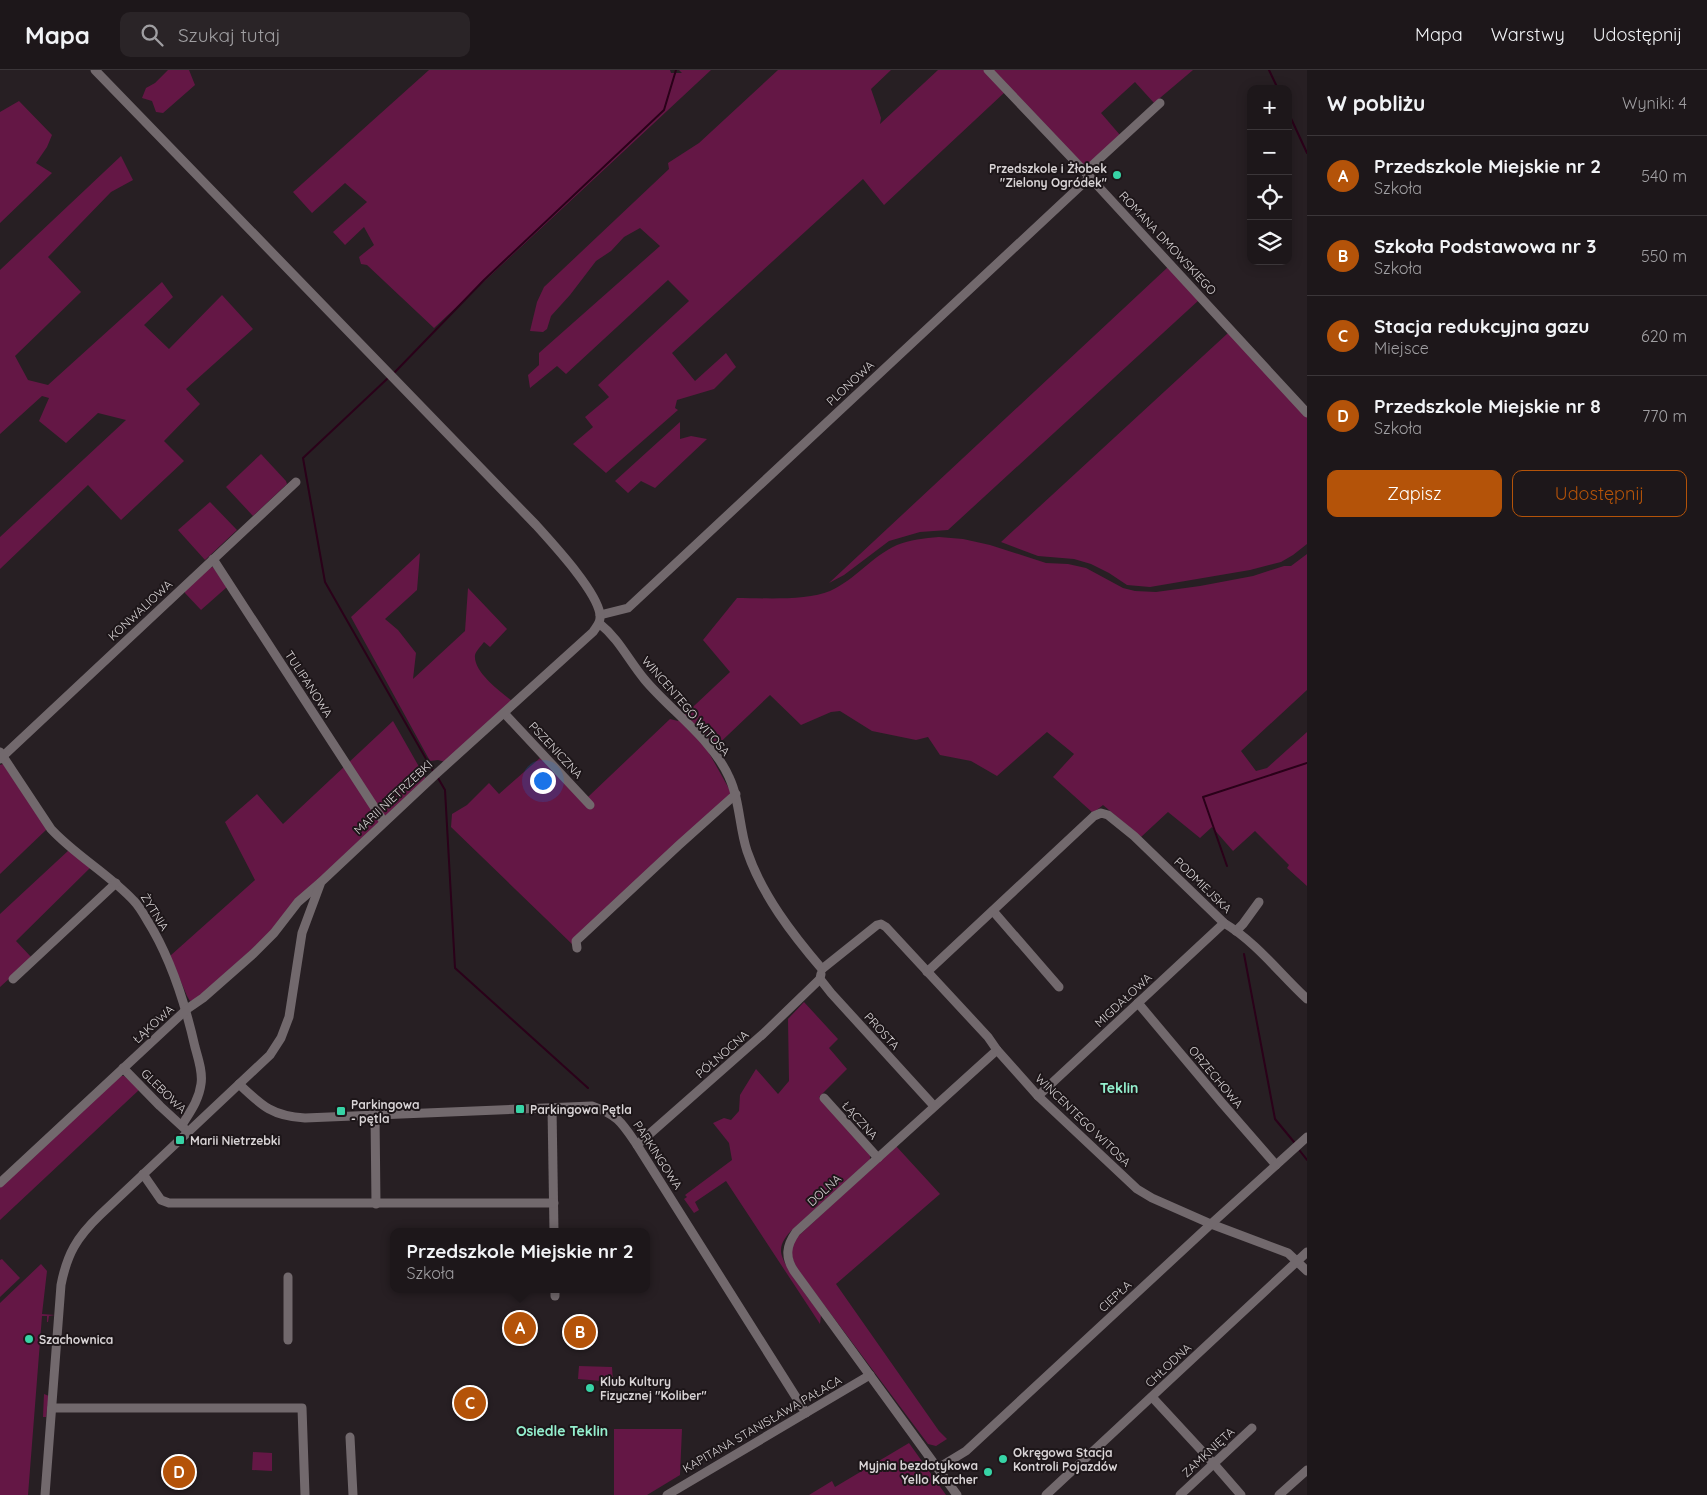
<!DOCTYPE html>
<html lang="pl">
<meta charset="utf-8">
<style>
:root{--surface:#1d171a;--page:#2a2427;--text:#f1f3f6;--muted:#a09fa2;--line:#3b3639;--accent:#b45309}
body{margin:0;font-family:Quicksand,sans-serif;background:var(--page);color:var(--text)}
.controls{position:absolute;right:15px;top:15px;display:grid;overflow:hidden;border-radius:10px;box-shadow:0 2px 12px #0003}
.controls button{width:45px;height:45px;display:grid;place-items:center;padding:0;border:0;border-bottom:1px solid var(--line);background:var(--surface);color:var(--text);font:25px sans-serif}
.you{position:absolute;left:542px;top:710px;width:18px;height:18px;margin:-12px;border:4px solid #fff;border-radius:50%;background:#1a73e8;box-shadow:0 0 0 8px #1a73e833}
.badge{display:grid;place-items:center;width:32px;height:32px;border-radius:50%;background:var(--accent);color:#fff;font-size:16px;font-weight:700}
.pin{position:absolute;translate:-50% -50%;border:2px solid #fff;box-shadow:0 1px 5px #0006}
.popup{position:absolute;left:390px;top:1158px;width:260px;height:65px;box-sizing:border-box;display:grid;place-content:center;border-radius:10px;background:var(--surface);filter:drop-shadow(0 1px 4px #0005);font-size:16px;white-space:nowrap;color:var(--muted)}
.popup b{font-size:19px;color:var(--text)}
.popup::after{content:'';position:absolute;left:50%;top:100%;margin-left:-10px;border:10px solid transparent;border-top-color:var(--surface)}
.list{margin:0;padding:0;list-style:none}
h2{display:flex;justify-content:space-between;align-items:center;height:65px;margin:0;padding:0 20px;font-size:21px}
h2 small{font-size:16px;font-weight:400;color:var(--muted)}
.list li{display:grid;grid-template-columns:32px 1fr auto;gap:15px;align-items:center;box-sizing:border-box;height:80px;padding:0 20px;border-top:1px solid var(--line)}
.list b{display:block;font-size:19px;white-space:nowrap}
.list p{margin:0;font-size:16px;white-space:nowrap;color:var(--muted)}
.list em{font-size:16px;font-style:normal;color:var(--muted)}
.actions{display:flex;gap:10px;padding:15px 20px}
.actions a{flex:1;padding:11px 0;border:1px solid var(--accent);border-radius:10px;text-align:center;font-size:18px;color:var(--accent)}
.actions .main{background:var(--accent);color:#fff}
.icon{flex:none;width:28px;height:28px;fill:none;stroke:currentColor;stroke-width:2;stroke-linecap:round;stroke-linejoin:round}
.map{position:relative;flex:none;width:1307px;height:1425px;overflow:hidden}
header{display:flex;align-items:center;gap:30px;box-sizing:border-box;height:70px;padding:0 25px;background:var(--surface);border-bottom:1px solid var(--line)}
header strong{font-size:24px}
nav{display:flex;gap:28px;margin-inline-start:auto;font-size:18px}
.search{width:350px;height:45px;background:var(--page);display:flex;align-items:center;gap:12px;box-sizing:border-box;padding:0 18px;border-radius:10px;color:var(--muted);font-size:19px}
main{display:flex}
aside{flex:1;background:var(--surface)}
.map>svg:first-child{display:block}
.green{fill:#641745}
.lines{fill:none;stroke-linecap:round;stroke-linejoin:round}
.stream{stroke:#2a0119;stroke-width:2}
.minor{stroke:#72696d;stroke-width:9}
.poi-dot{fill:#37d4a6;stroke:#1d1619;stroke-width:2}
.labels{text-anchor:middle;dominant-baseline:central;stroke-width:4;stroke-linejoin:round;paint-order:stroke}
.poi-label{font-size:12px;font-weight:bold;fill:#d9d4d6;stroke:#1d1619;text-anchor:start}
.street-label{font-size:12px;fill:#d9d4d6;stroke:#1d1619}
.neighbourhood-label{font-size:14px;font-weight:bold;fill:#94efce;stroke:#1d1619}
</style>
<header>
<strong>Mapa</strong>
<div class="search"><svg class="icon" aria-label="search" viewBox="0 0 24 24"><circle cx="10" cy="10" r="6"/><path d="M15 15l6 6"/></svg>Szukaj tutaj</div>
<nav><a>Mapa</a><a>Warstwy</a><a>Udostępnij</a></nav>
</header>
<main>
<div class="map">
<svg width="1307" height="1425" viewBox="0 0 1307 1425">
<rect width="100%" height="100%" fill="#271f23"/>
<!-- green -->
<g class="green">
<path d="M168,0H189L195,15L163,43L156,42L152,31L142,28L146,18L155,13Z"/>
<path d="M429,0H670L671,3H682L679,0H711L434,258L367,195L361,194L359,187L374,175L364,157L345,175L333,162L367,132L345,113L312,143L293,122Z"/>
<path d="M778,0H891L871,19L881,48L880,54L938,0H985L1005,22L884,135L863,109L672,283L695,311L726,283L736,297L714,319L677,330L675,338L678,340L606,403L573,374L593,357L585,347L609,327L598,315L689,231L668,210L566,304L557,296L530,318L528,305L539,295V283L660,176L640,158L624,167L611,181L596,191L570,225L551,246L547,259L543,262L530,261L537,232L544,217L669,99L668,93L699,73Z"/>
<path d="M992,0H1193L1154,33L1135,12L1101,43L1120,65L1085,98Z"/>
<path d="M19,31L52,65L47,77L36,93L52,103L0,153V42Z"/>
<path d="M121,86L133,110L111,122L48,187L81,222L15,286L28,310L48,315L162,212L173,227L144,255L169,279L222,225L253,259L186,319L200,334L164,371L184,391L121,450L88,415L0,499V467L126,350L98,343L66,373L39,351L49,328L42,326L0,364V200Z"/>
<path d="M1168,197L1199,230L948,460L920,462L889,471L844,505L829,513Z"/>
<path d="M1228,263L1307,345V474L1293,485L1281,492L1250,500L1150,517L1127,515L1109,503L1091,494L1074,489L1038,486L1001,472Z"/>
<path d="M680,352V369L691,366L707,369L655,418L641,411L628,423L615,411Z"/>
<path d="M261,384L286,411L287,414L253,446L226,417Z"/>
<path d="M210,432L237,460L205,490L178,460Z"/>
<path d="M939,467L963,469L990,475L1046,493L1068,494L1086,498L1123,518L1135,521L1156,522L1200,516L1253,506L1284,496H1291L1307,484V620L1241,681L1256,701L1267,698L1307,662V816L1287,798L1289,795L1255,761L1233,781L1212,757L1200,768L1168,742L1141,767L1103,735L1093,743L1053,707L1074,684L1047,662L997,706L971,691L940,685L928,667L916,670L872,661L840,641L831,642L801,655L770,625L709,683L732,724L573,875L451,757L452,744L467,735L489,713L499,724L540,688L582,732L589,726L670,649L678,651L730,602L703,570L737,528C763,528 807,531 830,521C855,510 872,486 897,475C910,470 924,468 939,467Z"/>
<path d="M420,483L417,520L385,549L398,560L416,583L413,609L465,561L468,518L507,559L490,577L484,572C481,576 476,581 475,585C473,602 501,622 512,631L445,692L438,690L430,691L351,547Z"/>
<path d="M213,497L227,517L201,540L185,523V520L208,498Z"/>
<path d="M393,651L426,709L271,862L197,929L190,931L187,926L170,886L255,810L225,752L257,724L283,754Z"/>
<path d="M3,694L47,759L0,804V695Z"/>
<path d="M69,780L91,797L16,871L32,888L0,917V844Z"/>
<path d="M804,932L838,969L829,978L847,999L819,1027L870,1083V1090L792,1160C787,1165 781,1172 781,1180C780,1194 812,1232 821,1245L820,1254L726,1111L695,1132L699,1140L694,1143L684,1129L687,1127L685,1125L732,1090L729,1073L713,1053L724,1048L731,1050L739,1041L740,1025L756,999L778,1024L789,1011L788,949Z"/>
<path d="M116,1006H124L140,1019L0,1150V1116Z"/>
<path d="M896,1076L940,1124L836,1214L939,1361L947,1369L936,1376L928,1374L807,1212C797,1197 787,1189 794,1170Z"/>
<path d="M2,1189L20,1208L0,1227V1190Z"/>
<path d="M41,1194L47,1201L42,1244L55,1245L49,1246L48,1252H47V1246H42L28,1425H0V1233Z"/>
<path d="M579,1296L612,1297L613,1312L578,1309Z"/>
<path d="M44,1324L49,1326L46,1347H43Z"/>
<path d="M614,1359H682L680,1405L647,1425H614Z"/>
<path d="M909,1373L946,1425H809L832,1411L835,1417Z"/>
<path d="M253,1382L272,1383V1401L252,1400Z"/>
</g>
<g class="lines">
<!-- stream -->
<g class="stream">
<path d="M1269,0L1278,19"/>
<path d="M1288,42L1307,83"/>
<path d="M395,302L484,210L664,40L676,0"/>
<path d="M387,309L303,388L325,512L433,701"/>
<path d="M438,708L445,720L455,898L588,1018"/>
<path d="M1227,796L1203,727L1307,693"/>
<path d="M1244,884L1275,1049L1294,1072"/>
<path d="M1300,1081L1307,1090"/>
</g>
<!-- minor -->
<g class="minor">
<path d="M988,0L1085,102L1307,343"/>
<path d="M1085,102L1160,33"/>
<path d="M213,489L384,752"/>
<path d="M600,545L628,538L1090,107"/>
<path d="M600,554C619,569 629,591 645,610C671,641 712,669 729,707C740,730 739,757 747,781C762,825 792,864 822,899"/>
<path d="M504,643L590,735"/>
<path d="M0,682L51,759C76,786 109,804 134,831C139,836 143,843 147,850C171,888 185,933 195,977C198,988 203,1002 201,1014C199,1030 190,1042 182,1055"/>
<path d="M0,689L296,412"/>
<path d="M993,841L1059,917"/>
<path d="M1236,861L1243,854L1259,832"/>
<path d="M577,878L576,871L679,775L736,724"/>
<path d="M822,899L877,855L881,854L886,857L988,967L997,980L1038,1026L1137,1119L1152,1128L1211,1154L1288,1183L1307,1201"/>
<path d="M927,902L1094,746L1101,743L1108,745L1134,766L1224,853C1256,872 1280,904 1307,929"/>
<path d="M821,904L820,909L831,923L934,1036"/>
<path d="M13,909L116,813"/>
<path d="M1138,933L1222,1033L1276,1095"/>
<path d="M123,998L160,1036L185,1059"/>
<path d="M239,1014C262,1036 272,1046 305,1048L592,1036C618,1045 622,1053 637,1075L806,1343"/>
<path d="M1038,1026L1224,853"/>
<path d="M824,1028L878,1088"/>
<path d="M552,1038L554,1162"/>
<path d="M375,1045L376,1134"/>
<path d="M637,1075L763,964L820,909"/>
<path d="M143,1104L161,1130L169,1133H554"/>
<path d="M0,1113L187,939L203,928L253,884L274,863L298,832L320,813"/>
<path d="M288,1207V1270"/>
<path d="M555,1219V1226"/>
<path d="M1152,1327L1214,1394L1241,1425"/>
<path d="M52,1338H302L305,1425"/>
<path d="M350,1367L353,1425"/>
<path d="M938,1398L966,1381L1211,1154L1307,1067"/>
<path d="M45,1425L61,1215C67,1184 77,1167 100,1145L270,985L281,968L289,947L302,863L321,812L435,705L593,562C597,556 601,552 600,544C596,520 553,474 536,455L95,0"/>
<path d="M667,1425L870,1305"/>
<path d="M957,1425L794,1201C785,1187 786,1176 796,1162L997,980"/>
<path d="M1046,1425L1307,1182"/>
<path d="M1180,1425L1252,1358"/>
<path d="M1279,1425L1307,1400"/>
</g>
</g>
<!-- markers -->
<g class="poi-dot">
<circle cx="1117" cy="105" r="5"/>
<rect x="515" y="1034" width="10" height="10" rx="2.5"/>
<rect x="336" y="1036" width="10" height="10" rx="2.5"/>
<rect x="175" y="1065" width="10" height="10" rx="2.5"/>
<circle cx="29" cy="1269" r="5"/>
<circle cx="590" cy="1318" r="5"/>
<circle cx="1003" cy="1389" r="5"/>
<circle cx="988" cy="1402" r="5"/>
</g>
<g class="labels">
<!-- poi labels -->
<g class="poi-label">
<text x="1107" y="98" text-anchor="end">Przedszkole i Żłobek<tspan x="1107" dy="14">"Zielony Ogródek"</tspan></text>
<text x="351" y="1034">Parkingowa<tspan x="351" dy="14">- pętla</tspan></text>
<text x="530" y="1039">Parkingowa Pętla</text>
<text x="190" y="1070">Marii Nietrzebki</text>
<text x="39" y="1269">Szachownica</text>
<text x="600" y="1311">Klub Kultury<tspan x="600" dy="14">Fizycznej "Koliber"</tspan></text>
<text x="1013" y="1382">Okręgowa Stacja<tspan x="1013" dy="14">Kontroli Pojazdów</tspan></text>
<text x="978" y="1395" text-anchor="end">Myjnia bezdotykowa<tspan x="978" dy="14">Yello Karcher</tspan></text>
</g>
<!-- street labels -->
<g class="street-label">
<text transform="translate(1168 173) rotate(47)">ROMANA DMOWSKIEGO</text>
<text transform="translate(850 313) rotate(-43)">PLONOWA</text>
<text transform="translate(140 540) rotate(-43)">KONWALIOWA</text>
<text transform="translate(309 614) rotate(57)">TULIPANOWA</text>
<text transform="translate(686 636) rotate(49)">WINCENTEGO WITOSA</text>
<text transform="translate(556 680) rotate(47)">PSZENICZNA</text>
<text transform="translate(393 727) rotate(-43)">MARII NIETRZEBKI</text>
<text transform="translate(1203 815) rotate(44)">PODMIEJSKA</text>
<text transform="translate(155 842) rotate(58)">ŻYTNIA</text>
<text transform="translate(1123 930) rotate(-43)">MIGDAŁOWA</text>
<text transform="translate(153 954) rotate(-42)">ŁĄKOWA</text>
<text transform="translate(882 961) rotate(48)">PROSTA</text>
<text transform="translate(722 984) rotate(-41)">PÓŁNOCNA</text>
<text transform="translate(1216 1007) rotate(50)">ORZECHOWA</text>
<text transform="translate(164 1021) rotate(44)">GLEBOWA</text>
<text transform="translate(860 1050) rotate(48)">ŁĄCZNA</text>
<text transform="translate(1083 1050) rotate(44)">WINCENTEGO WITOSA</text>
<text transform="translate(658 1085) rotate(57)">PARKINGOWA</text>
<text transform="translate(824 1120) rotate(-42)">DOLNA</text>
<text transform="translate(1115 1226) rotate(-43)">CIEPŁA</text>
<text transform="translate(1168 1295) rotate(-43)">CHŁODNA</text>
<text transform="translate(762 1354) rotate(-30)">KAPITANA STANISŁAWA PAŁACA</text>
<text transform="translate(1208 1382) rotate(-43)">ZAMKNIĘTA</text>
</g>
<!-- neighbourhood labels -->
<g class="neighbourhood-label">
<text x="1119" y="1018">Teklin</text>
<text x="562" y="1361">Osiedle Teklin</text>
</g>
</g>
</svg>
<div class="controls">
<button>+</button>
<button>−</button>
<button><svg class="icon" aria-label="locate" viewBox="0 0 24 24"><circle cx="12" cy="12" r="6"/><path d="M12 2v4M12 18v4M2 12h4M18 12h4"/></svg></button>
<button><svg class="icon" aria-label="layers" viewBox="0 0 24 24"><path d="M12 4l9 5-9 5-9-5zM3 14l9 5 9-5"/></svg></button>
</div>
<div class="you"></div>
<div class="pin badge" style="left:520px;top:1258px">A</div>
<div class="popup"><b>Przedszkole Miejskie nr 2</b>Szkoła</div>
<div class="pin badge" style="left:580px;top:1262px">B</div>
<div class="pin badge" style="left:470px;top:1333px">C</div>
<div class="pin badge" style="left:179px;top:1402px">D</div>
</div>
<aside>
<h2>W pobliżu<small>Wyniki: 4</small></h2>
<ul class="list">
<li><span class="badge">A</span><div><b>Przedszkole Miejskie nr 2</b><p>Szkoła</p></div><em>540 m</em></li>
<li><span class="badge">B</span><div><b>Szkoła Podstawowa nr 3</b><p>Szkoła</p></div><em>550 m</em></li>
<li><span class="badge">C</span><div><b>Stacja redukcyjna gazu</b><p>Miejsce</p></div><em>620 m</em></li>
<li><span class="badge">D</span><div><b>Przedszkole Miejskie nr 8</b><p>Szkoła</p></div><em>770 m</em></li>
</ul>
<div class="actions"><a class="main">Zapisz</a><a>Udostępnij</a></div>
</aside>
</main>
